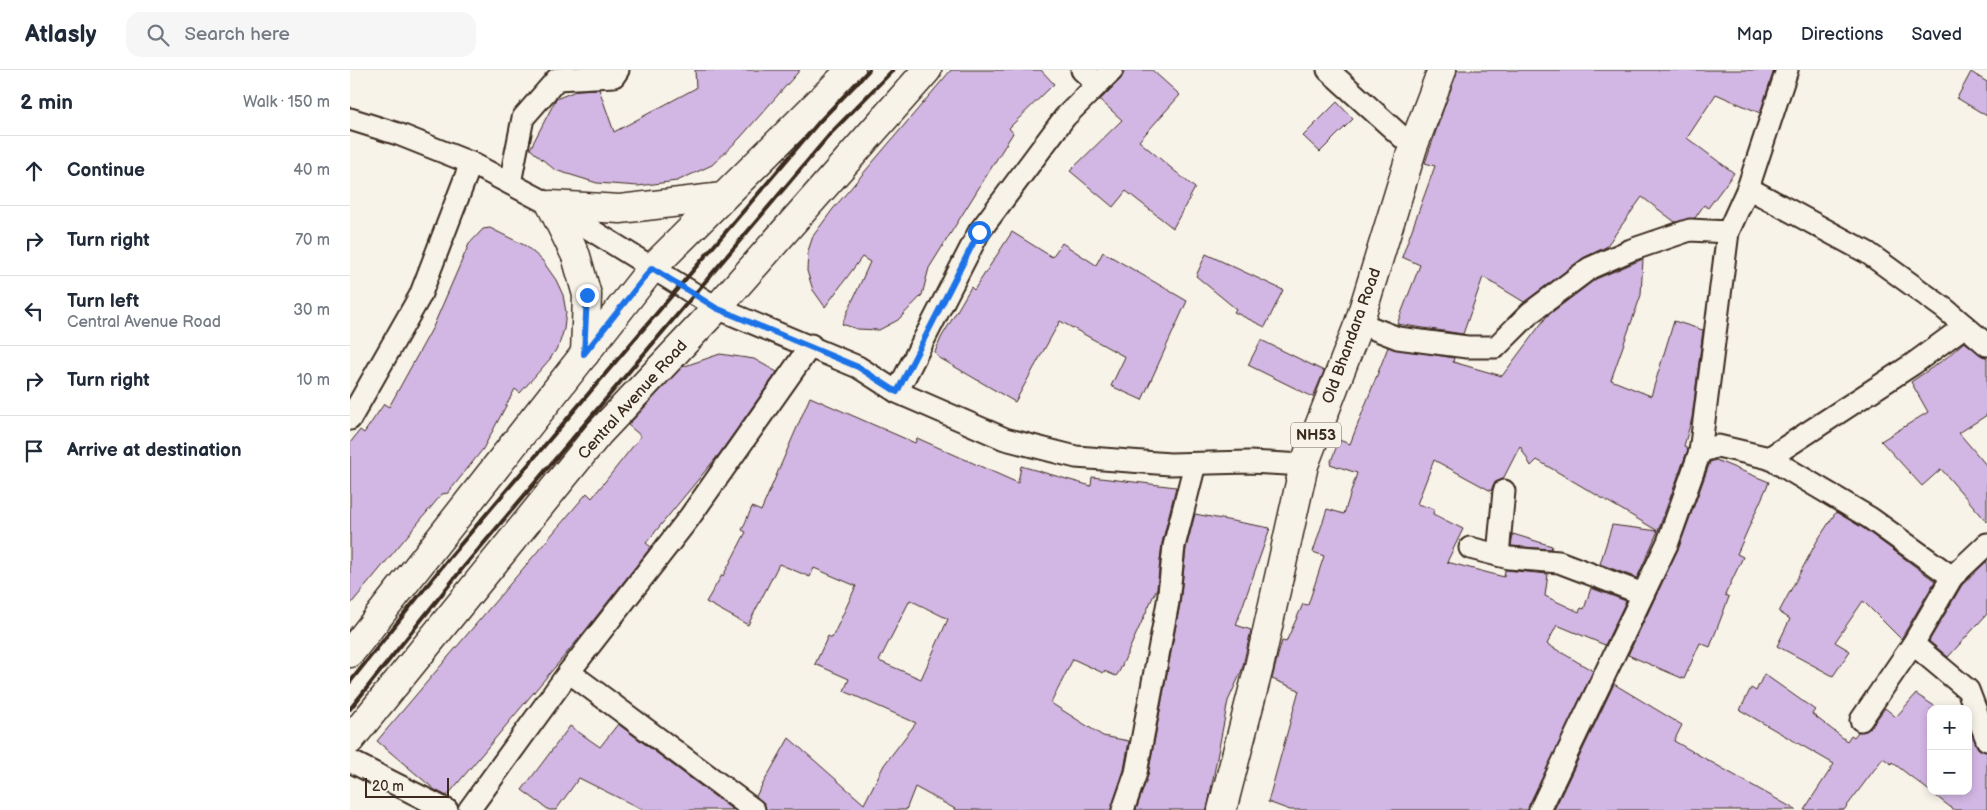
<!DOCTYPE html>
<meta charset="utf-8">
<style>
:root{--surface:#fff;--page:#f6f6f7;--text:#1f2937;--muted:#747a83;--line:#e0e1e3}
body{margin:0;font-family:"Balsamiq Sans",sans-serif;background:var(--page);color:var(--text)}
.controls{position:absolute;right:15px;bottom:15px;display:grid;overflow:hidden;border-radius:10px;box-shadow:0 2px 8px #0003}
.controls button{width:45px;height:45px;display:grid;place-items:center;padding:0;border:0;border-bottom:1px solid var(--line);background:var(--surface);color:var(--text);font:25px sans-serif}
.scale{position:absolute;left:15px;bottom:12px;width:84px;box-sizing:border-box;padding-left:5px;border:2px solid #3b2a1e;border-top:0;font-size:14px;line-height:18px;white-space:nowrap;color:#3b2a1e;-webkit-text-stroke:4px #f7f3e8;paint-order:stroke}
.stop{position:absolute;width:15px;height:15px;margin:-11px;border:4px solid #1a73e8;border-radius:50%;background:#fff}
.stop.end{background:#1a73e8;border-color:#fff;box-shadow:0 1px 5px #0008}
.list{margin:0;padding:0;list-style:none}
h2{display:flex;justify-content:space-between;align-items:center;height:65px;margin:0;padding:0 20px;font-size:21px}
h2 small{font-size:16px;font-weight:400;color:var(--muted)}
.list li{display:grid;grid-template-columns:32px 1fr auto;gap:15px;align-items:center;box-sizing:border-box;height:70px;padding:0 20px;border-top:1px solid var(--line)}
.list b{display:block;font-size:19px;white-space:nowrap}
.list p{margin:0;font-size:16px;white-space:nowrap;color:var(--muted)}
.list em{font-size:16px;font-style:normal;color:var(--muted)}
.icon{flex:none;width:28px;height:28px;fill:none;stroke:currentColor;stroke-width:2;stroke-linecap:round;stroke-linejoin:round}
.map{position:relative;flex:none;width:1637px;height:740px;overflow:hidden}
header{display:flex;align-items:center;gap:30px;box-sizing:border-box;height:70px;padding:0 25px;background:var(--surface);border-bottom:1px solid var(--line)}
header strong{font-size:24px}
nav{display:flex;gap:28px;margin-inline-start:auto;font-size:18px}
.search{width:350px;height:45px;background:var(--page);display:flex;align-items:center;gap:12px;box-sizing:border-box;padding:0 18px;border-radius:15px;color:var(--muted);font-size:19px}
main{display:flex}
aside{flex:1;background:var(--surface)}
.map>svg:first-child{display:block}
.building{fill:#d2b6e3;stroke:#3b2a1e;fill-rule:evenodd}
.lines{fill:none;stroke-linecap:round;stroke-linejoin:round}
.minor-casing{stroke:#3b2a1e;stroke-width:25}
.primary-casing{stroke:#3b2a1e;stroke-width:31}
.trunk-casing{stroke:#3b2a1e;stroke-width:31}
.minor{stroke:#f7f3e8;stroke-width:21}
.primary{stroke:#f7f3e8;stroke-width:28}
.trunk{stroke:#f7f3e8;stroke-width:28}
.rail{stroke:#3b2a1e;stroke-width:4}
.route{stroke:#1a73e8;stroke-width:6}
.labels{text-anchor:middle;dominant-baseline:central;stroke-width:4;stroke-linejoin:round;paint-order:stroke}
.shield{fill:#f7f3e8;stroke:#73665b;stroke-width:1}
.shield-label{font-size:15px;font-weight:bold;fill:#3b2a1e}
.street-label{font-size:16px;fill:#3b2a1e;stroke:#f7f3e8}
</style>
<header>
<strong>Atlasly</strong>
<div class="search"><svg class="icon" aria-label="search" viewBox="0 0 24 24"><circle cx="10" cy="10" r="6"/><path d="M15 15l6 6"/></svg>Search here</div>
<nav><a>Map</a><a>Directions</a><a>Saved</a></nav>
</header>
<main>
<aside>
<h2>2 min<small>Walk · 150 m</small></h2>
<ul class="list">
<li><svg class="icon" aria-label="ahead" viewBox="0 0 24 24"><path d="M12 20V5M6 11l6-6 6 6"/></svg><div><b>Continue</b></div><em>40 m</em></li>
<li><svg class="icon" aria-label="right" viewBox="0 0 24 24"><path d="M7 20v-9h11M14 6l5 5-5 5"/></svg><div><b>Turn right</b></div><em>70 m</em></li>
<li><svg class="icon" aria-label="left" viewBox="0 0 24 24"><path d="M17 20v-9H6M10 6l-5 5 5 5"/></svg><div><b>Turn left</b><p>Central Avenue Road</p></div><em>30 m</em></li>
<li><svg class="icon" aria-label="right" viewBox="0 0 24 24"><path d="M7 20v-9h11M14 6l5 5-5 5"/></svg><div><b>Turn right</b></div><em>10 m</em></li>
<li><svg class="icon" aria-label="arrive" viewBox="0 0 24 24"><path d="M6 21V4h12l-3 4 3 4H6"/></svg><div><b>Arrive at destination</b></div></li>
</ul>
</aside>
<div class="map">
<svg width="1637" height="740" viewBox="0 0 1637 740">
<rect width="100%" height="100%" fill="#f7f3e8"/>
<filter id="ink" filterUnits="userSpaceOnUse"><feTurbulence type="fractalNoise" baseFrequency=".02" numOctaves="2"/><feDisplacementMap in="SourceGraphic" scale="10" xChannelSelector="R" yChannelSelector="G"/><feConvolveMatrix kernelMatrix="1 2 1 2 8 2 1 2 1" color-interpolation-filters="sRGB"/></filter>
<g filter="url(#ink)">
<!-- building -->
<g class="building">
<path d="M345,0H450L390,68L362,95L327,111L288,116L247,113L205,100L180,79L206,29L228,20L249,19L264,62L346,18Z"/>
<path d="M601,0H691L704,14L659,58L663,63L579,198L572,225L548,250L529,260L507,259L492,254L520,192L512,187L475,237L463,220L457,201L458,181L463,166L483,139Z"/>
<path d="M774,0H802L830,25L789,71L845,118L823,158L776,121L763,137L720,101L772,50L750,30L771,9Z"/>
<path d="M1107,0H1424L1410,43L1366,24L1337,68L1384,103L1358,138L1354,135L1345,148L1325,152L1292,127L1256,177L1233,188L1174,232L1133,207L1113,264L1047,254L1070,195L1052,187L1085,96L1075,93Z"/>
<path d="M1621,2L1637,12V46L1607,28Z"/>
<path d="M987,32L1003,49L970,82L953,66Z"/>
<path d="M140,158L176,176L192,190L206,210L213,225L216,242L214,259L209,275L200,289L170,323L165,319L133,379L98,423L92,424L0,535V373L10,360L14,363L34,334L39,337L83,257L119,174L133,159Z"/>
<path d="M662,162L702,187L712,173L746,195L753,182L837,231L792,330L761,316L775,287L710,251L665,332L588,287L585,282L591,268L621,217L624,220Z"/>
<path d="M856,184L933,220L915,257L884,242L886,239L846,206Z"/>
<path d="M1293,189L1291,225L1261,310L1301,326L1324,251L1353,260L1342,348L1334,376L1338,379L1308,461L1187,390L1181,396L1170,376L1153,409L1144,413L1141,421L1084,390L1067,434L1084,439L1083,444L1113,459L1097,492L1154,507L1155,500L1198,504L1195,526L1229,542L1231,538L1234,539L1241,518L1276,531L1255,575L1207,555L1197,574L1243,601L1178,740H940L918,732L949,620L922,609L928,585L932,571L936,572L953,534L958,535L974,486L963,482L977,439L994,444L1007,403L980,394L989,370L1000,374L1038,277L1104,288L1103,292L1152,306L1197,246L1246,209Z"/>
<path d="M911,270L974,301L963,327L898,295Z"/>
<path d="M1614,272L1637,288V345L1609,363L1637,396V452L1591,399L1572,416L1531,371L1578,342L1561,312L1596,288Z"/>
<path d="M370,284L404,289L427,302L370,383L296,473L301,477L231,566L97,726L85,720L27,671L237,423L242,428L291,366L278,355L284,349L332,297Z"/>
<path d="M460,327L565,373L567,368L668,413L671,396L741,416L742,407L826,417L812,473L807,518L769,602L766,606L754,601L753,603L723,589L701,633L753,666L779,671L774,700L761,740H607L565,717L556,740H416L415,735L406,726L439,668L514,734L534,695L566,653L494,621L499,609L465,594L478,566L482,568L506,516L464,498L460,507L429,494L398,555L356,532L372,505L373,506L396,462L392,460L402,437L411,441ZM560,530L598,549L571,609L529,591Z"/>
<path d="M1366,390L1419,412L1387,484L1393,487L1375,525L1379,527L1360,577L1350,573L1334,609L1278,585L1329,477L1360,392Z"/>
<path d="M1486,442L1513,458L1585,511L1551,569L1513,531L1485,572L1500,581L1483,606L1427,576L1440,549L1429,542L1467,471Z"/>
<path d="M845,444L920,458L886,555L901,560L892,600L878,631L857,740H786L798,705L830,534L836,478Z"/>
<path d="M1262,455L1308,461L1287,508L1250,494Z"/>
<path d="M1163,464L1202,476L1201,479L1161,476Z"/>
<path d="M1637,491V544L1598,587L1579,571L1612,515Z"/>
<path d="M1414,604L1465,640L1462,644L1497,671L1501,665L1504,667L1508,662L1516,661L1521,657L1535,638L1546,647L1566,624L1589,639H1581V721H1618V657L1629,679L1637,682V740H1604L1542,692L1541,694L1533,688L1494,740H1454L1484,694L1390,640L1401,618L1406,621Z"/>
<path d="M1264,614L1332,655L1324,671L1446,740H1204Z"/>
<path d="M268,654L383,740H293L229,708L206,740H199L172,720L220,656L250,677Z"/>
</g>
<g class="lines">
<!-- minor casing -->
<g class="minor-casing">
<g id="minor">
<path d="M732,0L747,14"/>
<path d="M978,0L1063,77"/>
<path d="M0,49L48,64L121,93"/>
<path d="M160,113L173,48L207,9L264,6L268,0"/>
<path d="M1398,118L1518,183L1595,239L1637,275"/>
<path d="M1009,253L1048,268L1117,277H1146L1180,243L1240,198L1281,180L1340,160L1378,162"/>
<path d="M547,322L655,369L726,387L820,394L899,392L954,395"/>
<path d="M0,349L70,226L121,93L201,135L367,238L508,297L547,322L629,162L715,47L762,0"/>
<path d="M1350,382L1368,376L1419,388L1563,294L1615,256"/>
<path d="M1419,388L1520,448L1602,507"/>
<path d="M1120,478L1159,488L1209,492L1293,524"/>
<path d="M1148,485L1154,421"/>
<path d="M1563,574L1618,620L1637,670"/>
<path d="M219,602L404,740"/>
<path d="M1511,650L1563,574L1602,507L1637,474"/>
<path d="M0,691L97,740"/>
<path d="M119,740L219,602L339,448L461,275"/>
<path d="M773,740L786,703L818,532L824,476L845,394"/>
<path d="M1190,740L1318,472L1350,382L1378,162L1398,118L1437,0"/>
</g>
</g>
<!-- primary casing -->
<g class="primary-casing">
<g id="primary">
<path d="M235,284L237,225L226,186L201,135L270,139L373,127"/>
<path d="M0,583L302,198L501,0"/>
<path d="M0,670L249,363L367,238L577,0"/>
</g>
</g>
<!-- trunk casing -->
<g class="trunk-casing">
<path id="trunk" d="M872,740L909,597L954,395L1009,253L1063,77L1092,0"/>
</g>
<!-- minor -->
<use href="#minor" class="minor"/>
<!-- primary -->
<use href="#primary" class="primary"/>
<!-- trunk -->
<use href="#trunk" class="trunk"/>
<!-- rail -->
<g class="rail">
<path d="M0,612L99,488L469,52L519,0"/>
<path d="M0,639L112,499L481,63L543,0"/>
</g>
</g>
</g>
<g class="lines" filter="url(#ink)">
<!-- route -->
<path class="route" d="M237,225L234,284L302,198L366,238L508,297L547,322L629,162"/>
</g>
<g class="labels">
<!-- shield labels -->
<rect class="shield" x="941" y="352.5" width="50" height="25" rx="4"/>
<g class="shield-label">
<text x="966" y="365">NH53</text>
</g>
<!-- street labels -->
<g class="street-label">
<text transform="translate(1002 266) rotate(-70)">Old Bhandara Road</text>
<text transform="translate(283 330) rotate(-48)">Central Avenue Road</text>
</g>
</g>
</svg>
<div class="controls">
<button>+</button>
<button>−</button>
</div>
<div class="scale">20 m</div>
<div class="stop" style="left:629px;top:162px"></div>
<div class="stop end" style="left:237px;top:225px"></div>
</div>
</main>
